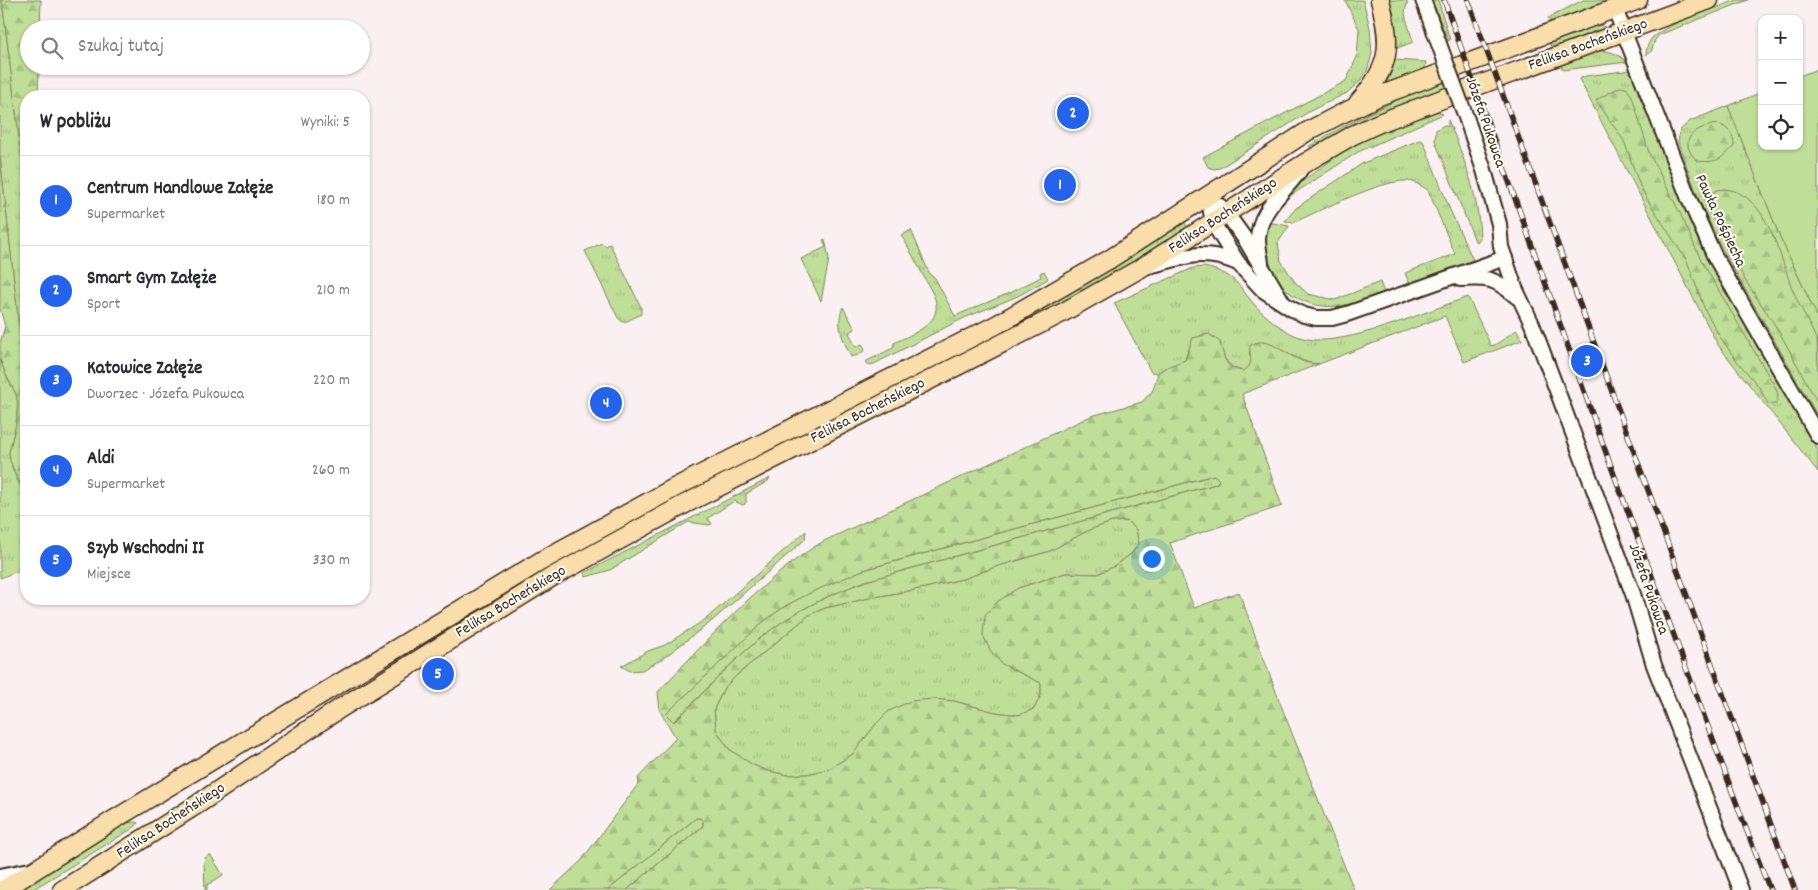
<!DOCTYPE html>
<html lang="pl">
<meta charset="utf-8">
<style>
:root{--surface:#fff;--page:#f2f2f3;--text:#2b2b33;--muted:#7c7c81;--line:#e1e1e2;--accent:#2563eb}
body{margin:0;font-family:Dekko,sans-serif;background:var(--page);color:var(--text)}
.controls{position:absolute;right:15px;top:15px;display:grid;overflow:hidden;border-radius:10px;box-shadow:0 1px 4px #0004}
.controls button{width:45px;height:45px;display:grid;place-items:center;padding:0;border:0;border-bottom:1px solid var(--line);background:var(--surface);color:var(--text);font:25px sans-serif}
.you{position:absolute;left:1151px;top:558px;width:18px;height:18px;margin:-12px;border:4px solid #fff;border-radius:50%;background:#1a73e8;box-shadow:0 0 0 8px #1a73e833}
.badge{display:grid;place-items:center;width:32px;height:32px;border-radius:50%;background:var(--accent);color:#fff;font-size:16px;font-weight:700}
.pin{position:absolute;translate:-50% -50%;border:2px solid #fff;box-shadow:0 1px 5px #0006}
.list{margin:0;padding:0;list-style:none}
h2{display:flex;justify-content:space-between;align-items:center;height:65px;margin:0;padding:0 20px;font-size:21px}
h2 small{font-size:16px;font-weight:400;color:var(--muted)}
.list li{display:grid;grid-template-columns:32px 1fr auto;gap:15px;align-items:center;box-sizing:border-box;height:90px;padding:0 20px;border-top:1px solid var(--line)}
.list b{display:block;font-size:19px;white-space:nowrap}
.list p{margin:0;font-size:16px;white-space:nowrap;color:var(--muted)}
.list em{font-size:16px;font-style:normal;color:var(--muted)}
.icon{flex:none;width:28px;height:28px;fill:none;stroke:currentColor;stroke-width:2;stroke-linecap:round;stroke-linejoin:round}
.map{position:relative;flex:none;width:1818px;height:890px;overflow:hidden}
.search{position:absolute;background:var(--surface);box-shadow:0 1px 4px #0004;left:20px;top:20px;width:350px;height:55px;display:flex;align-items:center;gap:12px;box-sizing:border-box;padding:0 18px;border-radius:28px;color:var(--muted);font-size:19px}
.panel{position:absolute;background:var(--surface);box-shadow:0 1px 4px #0004;left:20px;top:90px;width:350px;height:515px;border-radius:20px}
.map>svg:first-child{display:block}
.grass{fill:url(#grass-tufts);stroke:#7d845b}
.forest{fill:url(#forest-firs);stroke:#7d845b;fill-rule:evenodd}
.garden{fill:#bfdf98;stroke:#7d845b}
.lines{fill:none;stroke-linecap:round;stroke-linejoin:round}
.minor-casing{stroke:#3b2a1e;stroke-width:18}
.major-casing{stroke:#3b2a1e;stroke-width:21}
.minor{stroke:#fdfcf7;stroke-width:14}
.major{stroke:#f9deab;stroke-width:18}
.rail-casing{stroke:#3b2a1e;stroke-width:5.5}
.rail{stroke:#fdfcf7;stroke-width:4;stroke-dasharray:11;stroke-linecap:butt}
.minor-bridge-casing{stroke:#3b2a1e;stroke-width:18;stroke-linecap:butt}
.minor-bridge{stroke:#fdfcf7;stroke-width:14}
.labels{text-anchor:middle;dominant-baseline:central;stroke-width:4;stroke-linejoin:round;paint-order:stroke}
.street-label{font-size:16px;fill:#3b2a1e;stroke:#fdfcf7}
</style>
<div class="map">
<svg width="1818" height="890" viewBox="0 0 1818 890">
<defs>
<pattern id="grass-tufts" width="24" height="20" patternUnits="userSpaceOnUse" patternTransform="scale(1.25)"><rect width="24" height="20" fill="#bfdf98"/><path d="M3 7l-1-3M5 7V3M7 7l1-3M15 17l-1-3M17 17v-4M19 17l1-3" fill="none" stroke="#a5c083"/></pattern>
<pattern id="forest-firs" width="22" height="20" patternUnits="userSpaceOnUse" patternTransform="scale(1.25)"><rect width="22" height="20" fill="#bfdf98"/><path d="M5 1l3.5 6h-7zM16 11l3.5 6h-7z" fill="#a5c083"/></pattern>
</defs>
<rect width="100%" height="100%" fill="#faf0f2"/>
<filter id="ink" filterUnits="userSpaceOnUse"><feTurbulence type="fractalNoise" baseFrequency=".02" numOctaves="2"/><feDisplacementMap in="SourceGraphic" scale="10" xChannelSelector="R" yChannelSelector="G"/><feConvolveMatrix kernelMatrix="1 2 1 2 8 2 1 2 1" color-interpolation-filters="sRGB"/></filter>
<g filter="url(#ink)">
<!-- grass -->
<g class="grass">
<path d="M0,0H2L26,192V388L0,156Z"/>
<path d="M1345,0H1363L1370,28L1372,54L1367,71L1360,81L1347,93L1310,111L1220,168L1214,169L1208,167L1203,157L1346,81L1357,57L1359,29Z"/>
<path d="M1387,0H1407C1408,5 1405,8 1405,13C1405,17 1412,36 1413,42L1395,49Z"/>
<path d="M1432,0H1438L1450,40L1448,41Z"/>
<path d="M1583,0H1617L1551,25L1548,18Z"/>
<path d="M1737,0H1748L1659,35L1655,40L1651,52L1646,55C1646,49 1648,42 1653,37C1670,22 1714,9 1737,0Z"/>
<path d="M1600,25L1609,29L1552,50L1549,41L1589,26Z"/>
<path d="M1596,51C1608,50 1618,53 1627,62L1563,70L1560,64Z"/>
<path d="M1394,60L1426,62L1424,71L1385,84Z"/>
<path d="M1631,70L1681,199L1710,259L1818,450V472L1718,345L1579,79L1586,76Z"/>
<path d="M1446,79L1448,88L1360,123L1311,149L1309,146C1352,120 1399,98 1446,79Z"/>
<path d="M1728,106L1780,237L1818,318V417L1722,249L1699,200L1678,142L1680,130L1690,121Z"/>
<path d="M1437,110L1443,114L1358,152L1290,196L1273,214L1276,206L1293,188L1356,142L1384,129Z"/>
<path d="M1448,120C1464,157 1479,197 1480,238L1477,242L1475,241L1435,141L1436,130L1444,125L1448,127Z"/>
<path d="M1419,140L1423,141L1424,143L1450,210L1473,260L1410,284L1405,273L1455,254L1428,190C1421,186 1414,181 1406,181C1382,180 1318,211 1293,223L1285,221L1296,208L1363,163Z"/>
<path d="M1184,222L1189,229L1115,274L1066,302L812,431L811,428Z"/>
<path d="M1267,222L1289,226L1278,243L1281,261L1295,282L1308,294L1335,300L1380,282L1384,293C1369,298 1355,304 1339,306C1300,311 1264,281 1264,241C1264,235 1266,228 1267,222Z"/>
<path d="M911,230L930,275L935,278L955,316L1007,294L1041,277L1040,273L1044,271L1048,279L1018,296L964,318L874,364L868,365L865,362L893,348L894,343C913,333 945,324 934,296L905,241L901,236Z"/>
<path d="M825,239L829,259L821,301L801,259L826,247L823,240Z"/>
<path d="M602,243L605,246L610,244L641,307V314L627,321L623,322L618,318L585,251Z"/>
<path d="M1204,267C1243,275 1239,293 1265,315C1277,325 1291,336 1307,339C1346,347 1429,310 1468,297L1491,346C1501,343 1507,335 1517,330L1522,340L1464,362L1445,316L1319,364C1297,363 1283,348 1263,342L1249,352C1253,361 1251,367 1243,371C1212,365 1231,332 1201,335L1188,350L1185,360L1165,368L1158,373L1151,372L1114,303L1193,268Z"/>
<path d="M843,307L855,329L849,333L856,347L862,344L865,350L858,355L851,357C843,339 835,325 843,307Z"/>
<path d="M0,359L6,375L16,394L18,403L16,424L9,453L13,471L26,497V526L22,539L26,553V568L0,578Z"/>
<path d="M1214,475L1219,480L1216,484L866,581C832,594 800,608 771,630C737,655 704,693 673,722L665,714C701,680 744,632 786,606C810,591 836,580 863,570Z"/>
<path d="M770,478L768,481L746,494V503L743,505L734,501L708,518L712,524L709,525L688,522L610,570L586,577L584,573Z"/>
<path d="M1127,521L1136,529L1139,544L1132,553L1115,566L1098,574L1066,573L1018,588L983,635C997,667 1012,668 1041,683V695L1034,709L1019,715L995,712L954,701L933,699L889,711L876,724L853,754L829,769L807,774L788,775L768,771L753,765L729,749L716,730L714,709L724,688L738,674L809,615L825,608L869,598L925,588L966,578L995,567L1050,551L1088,530L1112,522Z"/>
<path d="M806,531L805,539L801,543L712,621L662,659L642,670L630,671L621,666L648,651L665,645L706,619Z"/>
<path d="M696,818H700L703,821V826L627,890H608Z"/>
<path d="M135,822L138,823L135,827L32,890H18L125,823Z"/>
<path d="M210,854L223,875L207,885V890H205L204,862L205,858Z"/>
</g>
<!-- forest -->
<g class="forest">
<path d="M2,0H41L40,29H29V66H39L38,96H26V192Z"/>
<path d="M1620,87L1626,88L1632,96L1649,153L1680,213L1701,260L1774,385C1778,393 1780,397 1775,404H1768L1759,387L1737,361L1720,337L1705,310L1687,261L1647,199L1640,186L1624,141L1596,100Z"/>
<path d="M1718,124C1729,128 1734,135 1734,146C1721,160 1716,163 1697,161C1676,139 1695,127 1718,124Z"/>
<path d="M0,156L26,388V497L10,461L9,453L16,424L18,403L16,394L6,375L0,359V343L5,326L0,309Z"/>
<path d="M1725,189C1768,193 1780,260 1794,293C1801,309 1810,325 1817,341C1818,349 1818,392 1818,403C1804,380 1793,355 1779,332C1769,314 1756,298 1745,280C1737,266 1732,250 1724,235C1718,223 1704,213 1705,198L1717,190Z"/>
<path d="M1209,334L1219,341C1226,357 1222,368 1243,371C1255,365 1249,357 1250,346C1265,334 1282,352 1296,358C1303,362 1310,364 1319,364L1242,394L1282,506L1170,543L1194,608L1239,592L1282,708L1354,890H627L703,826V821L700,818H696L608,890H550L581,861L639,783L638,778L676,738L660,711L658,692C689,659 717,629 750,598C774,577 796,557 824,541L1091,416L1142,402L1153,390L1158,373L1165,368L1185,360L1193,338ZM1214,475L1219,480L1216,484L866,581C832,594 800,608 771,630C737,655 704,693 674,722L666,714L763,622L785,606L812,592L863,570ZM1127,521L1136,529L1139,544L1132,553L1115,566L1098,574L1066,573L1018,588L997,602L985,615L983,635L990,650L1002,664L1041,683V695L1034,709L1019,715L995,712L954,701L933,699L911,701L889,711L876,724L853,754L829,769L807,774L788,775L768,771L753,765L729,749L716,730L714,709L724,688L738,674L809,615L825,608L869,598L925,588L966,578L995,567L1050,551L1089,530L1112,522Z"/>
</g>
<!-- garden -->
<path class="garden" d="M1818,69V318L1780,237L1728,106L1762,92V146H1799V76Z"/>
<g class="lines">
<!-- minor casing -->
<g class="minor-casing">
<g id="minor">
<path d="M1423,0L1439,44"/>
<path d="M1615,9L1689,199L1714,255L1818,436"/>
<path d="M1467,120L1484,170L1499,224L1501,247L1515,288L1532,324L1558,393L1633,594L1654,665L1741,890"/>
<path d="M1208,195L1213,223L1238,263L1263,290L1292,309L1304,315L1316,318H1332L1347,314L1505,258"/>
<path d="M1220,206L1227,214L1245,239L1282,301"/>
<path d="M1261,263C1260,255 1258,247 1258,239C1259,209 1284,193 1300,170"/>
<path d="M1149,266C1185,257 1202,248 1238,263"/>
<path d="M1460,279C1488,277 1495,278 1517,297"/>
<path d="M0,876L30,870"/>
</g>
</g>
<!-- major casing -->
<g class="major-casing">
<g id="major">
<path d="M1358,103C1391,66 1392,47 1380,0"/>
<path d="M3,890L115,819L541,561L676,487L996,325L1110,259L1308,131L1339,115L1379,96L1638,0"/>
<path d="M62,890L198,804L339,709L552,577L685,504L1062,313L1141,268L1305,163L1353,135L1379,123L1458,93L1709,0"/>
</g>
</g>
<!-- minor -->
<use href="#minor" class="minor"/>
<!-- major -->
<use href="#major" class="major"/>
<!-- rail casing -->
<g class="rail-casing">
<g id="rail">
<path d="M1444,0L1609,461L1745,826L1770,890"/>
<path d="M1468,0L1795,890"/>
</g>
</g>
<!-- rail -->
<use href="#rail" class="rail"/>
<!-- minor-bridge casing -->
<g class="minor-bridge-casing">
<path id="minor-bridge" d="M1439,44L1467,120"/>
</g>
<!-- minor-bridge -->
<use href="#minor-bridge" class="minor-bridge"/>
</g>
</g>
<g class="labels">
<!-- street labels -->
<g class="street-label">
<text transform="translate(1588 45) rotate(-20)">Feliksa Bocheńskiego</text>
<text transform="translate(1485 122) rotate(71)">Józefa Pukowca</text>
<text transform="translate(1223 216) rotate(-33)">Feliksa Bocheńskiego</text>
<text transform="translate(1720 221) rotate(65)">Pawła Pośpiecha</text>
<text transform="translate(868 411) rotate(-27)">Feliksa Bocheńskiego</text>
<text transform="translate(1648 589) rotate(71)">Józefa Pukowca</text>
<text transform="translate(511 602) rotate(-31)">Feliksa Bocheńskiego</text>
<text transform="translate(171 821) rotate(-33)">Feliksa Bocheńskiego</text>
</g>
</g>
</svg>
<div class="controls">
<button>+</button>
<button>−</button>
<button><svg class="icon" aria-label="locate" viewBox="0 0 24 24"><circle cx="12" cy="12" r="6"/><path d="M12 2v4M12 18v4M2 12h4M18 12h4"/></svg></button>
</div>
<div class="you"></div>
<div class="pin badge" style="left:1060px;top:185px">1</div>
<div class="pin badge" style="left:1073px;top:113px">2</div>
<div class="pin badge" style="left:1587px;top:361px">3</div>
<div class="pin badge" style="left:606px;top:403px">4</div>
<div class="pin badge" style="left:438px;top:674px">5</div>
<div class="search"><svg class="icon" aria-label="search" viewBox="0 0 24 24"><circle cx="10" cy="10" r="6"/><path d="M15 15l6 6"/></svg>Szukaj tutaj</div>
<section class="panel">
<h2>W pobliżu<small>Wyniki: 5</small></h2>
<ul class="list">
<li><span class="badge">1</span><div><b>Centrum Handlowe Załęże</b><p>Supermarket</p></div><em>180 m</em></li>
<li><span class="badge">2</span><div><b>Smart Gym Załęże</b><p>Sport</p></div><em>210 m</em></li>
<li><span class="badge">3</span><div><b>Katowice Załęże</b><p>Dworzec · Józefa Pukowca</p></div><em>220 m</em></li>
<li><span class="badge">4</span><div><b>Aldi</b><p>Supermarket</p></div><em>260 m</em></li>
<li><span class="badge">5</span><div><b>Szyb Wschodni II</b><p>Miejsce</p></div><em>330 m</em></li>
</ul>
</section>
</div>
